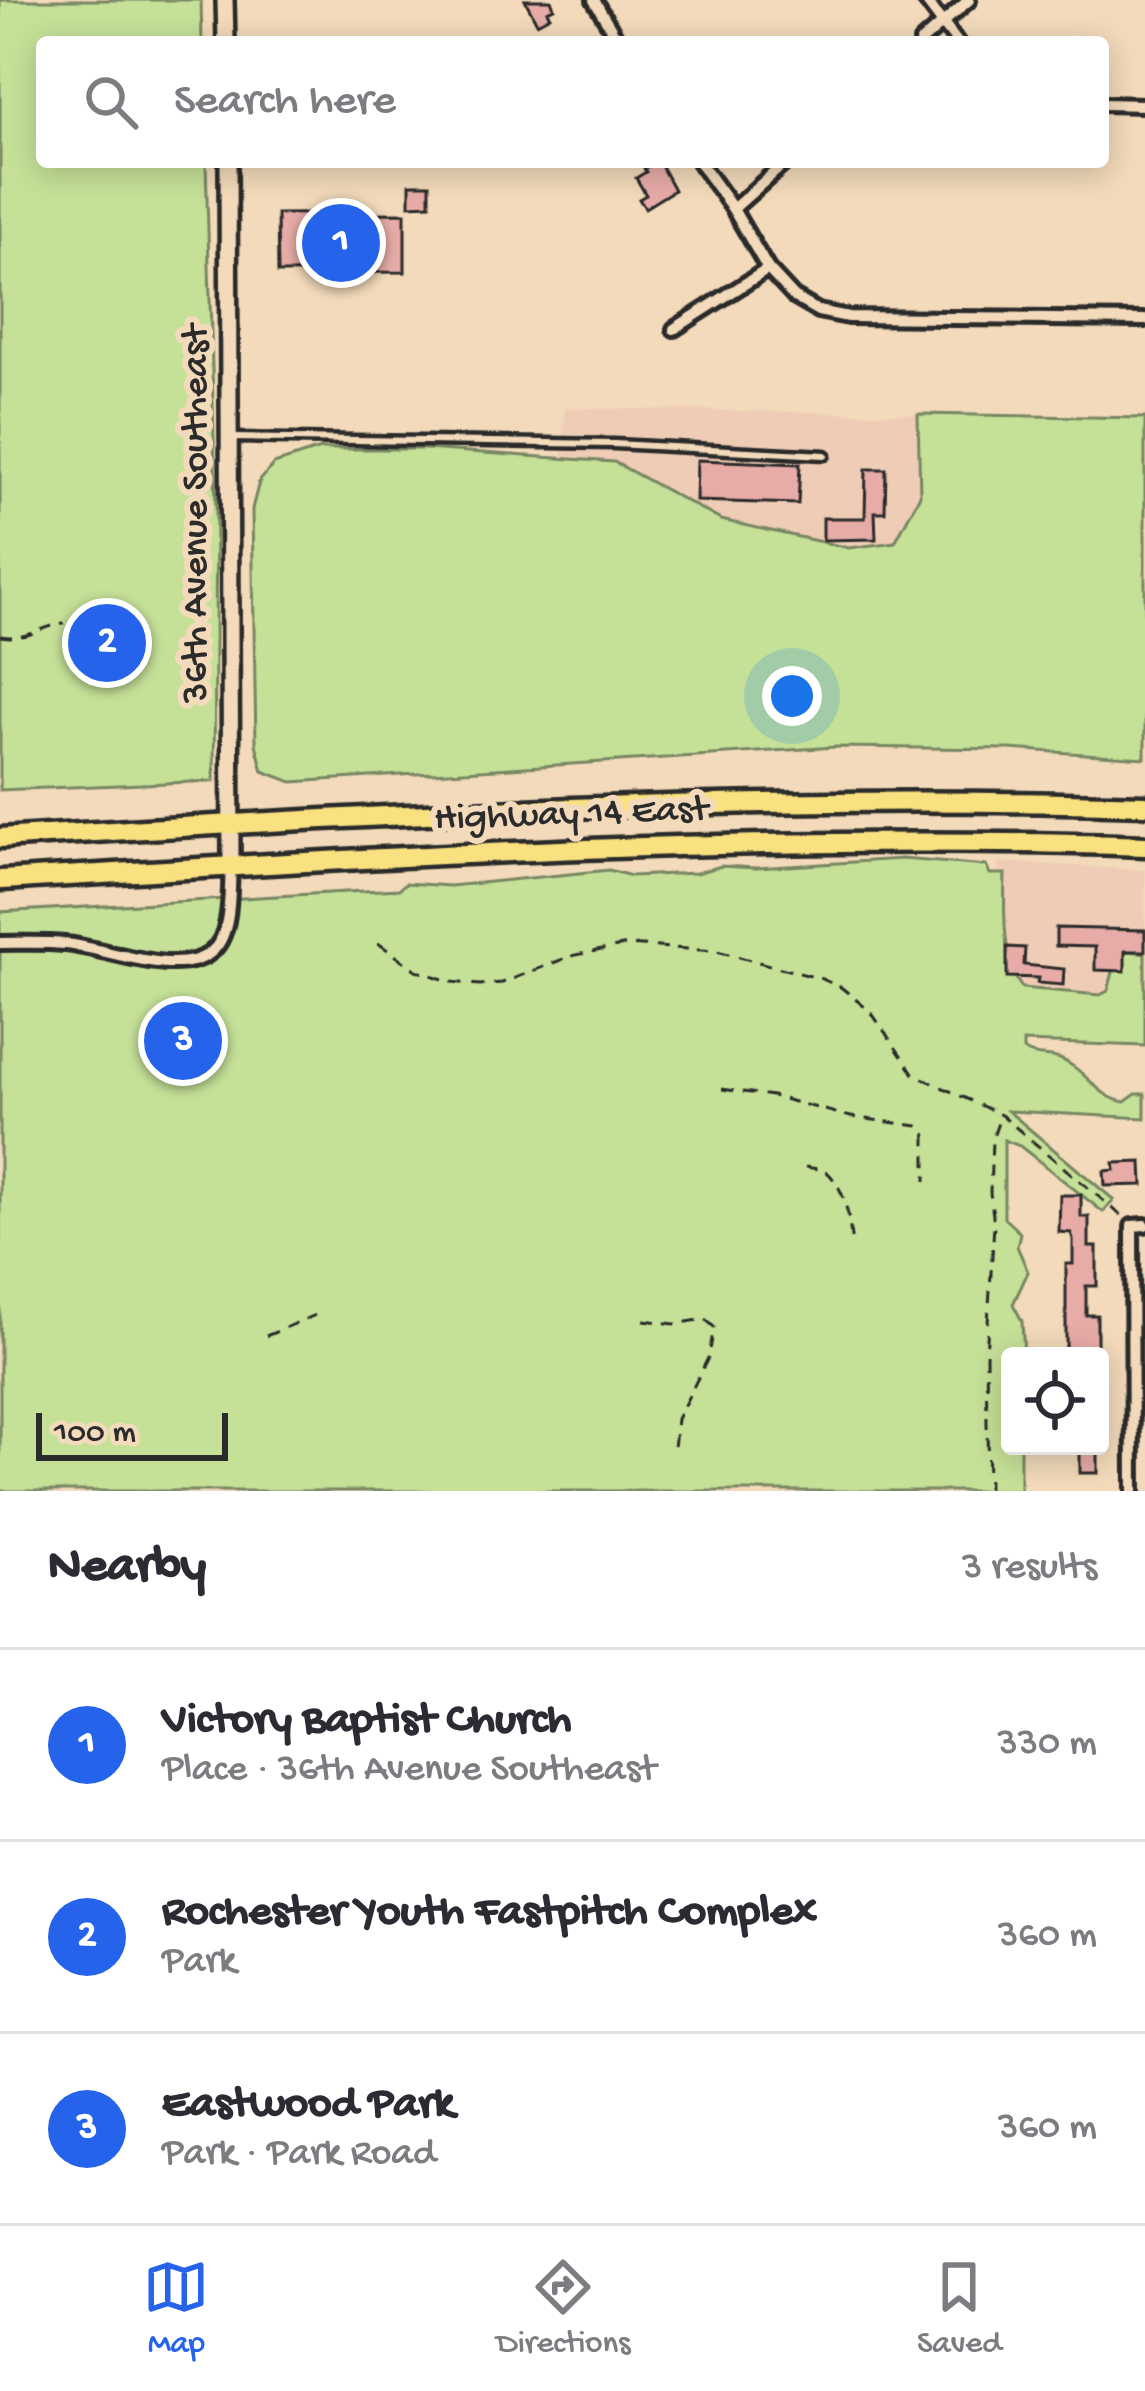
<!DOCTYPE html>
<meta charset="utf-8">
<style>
:root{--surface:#fff;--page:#f2f2f3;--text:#2b2b33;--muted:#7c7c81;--line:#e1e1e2;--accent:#2563eb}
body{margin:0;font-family:"Gochi Hand",sans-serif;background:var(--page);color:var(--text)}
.controls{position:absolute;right:36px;bottom:36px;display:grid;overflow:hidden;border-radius:12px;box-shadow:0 6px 30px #0003}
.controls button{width:108px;height:108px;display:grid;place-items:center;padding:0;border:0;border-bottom:3px solid var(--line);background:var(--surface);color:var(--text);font:60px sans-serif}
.scale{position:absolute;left:36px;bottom:30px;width:192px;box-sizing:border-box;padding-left:12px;border:6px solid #2b2b2b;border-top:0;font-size:33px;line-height:42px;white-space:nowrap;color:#2b2b2b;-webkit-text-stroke:9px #f2daba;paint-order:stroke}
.you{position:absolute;left:792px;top:696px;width:42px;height:42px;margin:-30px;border:9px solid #fff;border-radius:50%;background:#1a73e8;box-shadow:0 0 0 18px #1a73e833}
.badge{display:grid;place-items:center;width:78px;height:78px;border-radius:50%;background:var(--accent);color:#fff;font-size:39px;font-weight:700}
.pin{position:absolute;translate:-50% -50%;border:6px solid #fff;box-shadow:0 3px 12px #0006}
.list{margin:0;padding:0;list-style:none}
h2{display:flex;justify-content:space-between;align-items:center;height:156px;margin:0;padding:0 48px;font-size:51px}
h2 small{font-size:39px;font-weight:400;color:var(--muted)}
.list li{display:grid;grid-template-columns:78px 1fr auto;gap:36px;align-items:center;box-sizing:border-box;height:192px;padding:0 48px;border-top:3px solid var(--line)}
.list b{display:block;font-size:45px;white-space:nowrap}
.list p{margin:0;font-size:39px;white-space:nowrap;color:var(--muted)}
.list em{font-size:39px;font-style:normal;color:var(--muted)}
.icon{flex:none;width:66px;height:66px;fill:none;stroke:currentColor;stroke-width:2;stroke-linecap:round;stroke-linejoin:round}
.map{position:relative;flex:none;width:1145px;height:1491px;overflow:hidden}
.search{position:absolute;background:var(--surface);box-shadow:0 6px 30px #0003;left:36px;right:36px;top:36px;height:132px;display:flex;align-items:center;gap:30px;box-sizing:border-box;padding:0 42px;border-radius:12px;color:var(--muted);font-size:45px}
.sheet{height:732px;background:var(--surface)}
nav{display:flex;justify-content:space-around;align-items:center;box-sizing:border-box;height:168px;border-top:3px solid var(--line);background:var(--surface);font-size:33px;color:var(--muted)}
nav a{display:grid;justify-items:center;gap:6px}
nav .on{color:var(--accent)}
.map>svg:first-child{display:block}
.built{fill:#efccb5}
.green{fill:#c5e198;stroke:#788662;stroke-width:3}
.building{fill:#e7aca8;stroke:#2b2b2b;stroke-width:3}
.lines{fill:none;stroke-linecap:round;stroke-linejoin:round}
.lane-casing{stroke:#2b2b2b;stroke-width:15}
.street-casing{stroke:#2b2b2b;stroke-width:20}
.secondary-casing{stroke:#2b2b2b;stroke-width:24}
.primary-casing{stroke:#2b2b2b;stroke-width:27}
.path{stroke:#2b2b2b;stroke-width:3;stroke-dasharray:12 9;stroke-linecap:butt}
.lane{stroke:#f2daba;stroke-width:6}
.street{stroke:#f2daba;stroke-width:10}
.secondary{stroke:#f2daba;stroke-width:15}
.primary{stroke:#fae180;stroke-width:18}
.labels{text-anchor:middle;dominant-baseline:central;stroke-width:12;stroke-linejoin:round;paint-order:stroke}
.street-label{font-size:39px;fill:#2b2b2b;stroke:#f2daba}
</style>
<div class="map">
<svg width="1145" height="1491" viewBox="0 0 1145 1491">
<rect width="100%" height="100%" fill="#f2daba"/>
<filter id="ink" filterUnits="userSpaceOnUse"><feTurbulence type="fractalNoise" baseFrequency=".00833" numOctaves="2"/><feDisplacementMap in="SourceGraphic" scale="24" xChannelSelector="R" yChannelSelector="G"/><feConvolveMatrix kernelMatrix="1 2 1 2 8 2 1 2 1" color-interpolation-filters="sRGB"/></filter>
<g filter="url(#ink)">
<!-- built -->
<g class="built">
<path d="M565,408L918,414L920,495L896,542L849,548L721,520L614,462L563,458Z"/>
<path d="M998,862L1145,870V1020L992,1014Z"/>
</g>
<!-- green -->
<g class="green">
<path d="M0,0H201L202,42H42V162H206L216,506L214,781L0,790Z"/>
<path d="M918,414L1145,418V758L1009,749L836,747L292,782L263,771L256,744L252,509L259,482L274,464L320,449H425L614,462L721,520L849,548L895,542L920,495Z"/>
<path d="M902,859L986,866L990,874H1005C1004,907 1002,962 1022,988L1100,995L1108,991L1117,957L1130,951L1145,953V1046L1023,1042V1050C1036,1059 1046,1054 1060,1059C1086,1069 1097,1098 1125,1102L1136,1094H1145V1118L1008,1111L1114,1200L1103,1212L1020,1146L1004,1140V1218L1020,1233L1017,1246L1028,1272L1013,1304L1022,1321L1024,1356H1010V1446H1020V1491H0V912L399,889L406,883L450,886L609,870L631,876L696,873L721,866L756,868Z"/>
</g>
<!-- building -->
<g class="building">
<path d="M525,0H551L554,8L547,11L550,16L537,23Z"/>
<path d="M659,162L674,190L645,208L639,199L646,195L636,178L646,172L644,168Z"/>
<path d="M410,184H430V204L410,205Z"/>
<path d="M405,213V272L278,273L277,214Z"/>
<path d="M697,460L800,464L798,504L696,501Z"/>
<path d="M866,469H886L885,512H875L876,539L823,540V518H865Z"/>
<path d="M1056,928L1145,930V951H1125V971L1095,970V947L1056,946Z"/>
<path d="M1007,947L1025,948L1024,965L1064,969L1063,985L1037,983L1038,978L1007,977Z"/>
<path d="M1142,1162L1143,1185L1105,1186L1104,1171L1115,1170L1114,1163Z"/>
<path d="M1060,1195H1081V1217H1089V1247H1097V1286H1086V1315H1097V1356H1066V1264H1073V1239L1071,1233L1059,1232Z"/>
<rect x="1080" y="1446" width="18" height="27"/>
</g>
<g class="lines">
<!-- lane casing -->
<g class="lane-casing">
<path id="lane" d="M231,438L614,444L825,455"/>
</g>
<!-- street casing -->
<g class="street-casing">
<g id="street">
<path d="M594,0L619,42"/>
<path d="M925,0L957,42"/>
<path d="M921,42L969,0"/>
<path d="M1103,104L1145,105"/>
<path d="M699,162L733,209L768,269L794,297L818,311L848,317L1145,320"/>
<path d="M733,209L786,162"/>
<path d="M674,329L768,269"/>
<path d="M0,943C22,943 43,942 65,944C103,947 177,979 210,953C233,936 229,891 231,865"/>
<path d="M1133,1491L1132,1226L1145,1225"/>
</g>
</g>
<!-- secondary casing -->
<g class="secondary-casing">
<g id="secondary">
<path d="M225,0L226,42"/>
<path d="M228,162L231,865"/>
</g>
</g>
<!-- primary casing -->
<g class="primary-casing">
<g id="primary">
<path d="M0,838C381,814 763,793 1145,805"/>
<path d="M0,880C382,857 762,833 1145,846"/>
</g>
</g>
<!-- path -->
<g class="path">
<path d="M0,636C33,641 39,625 65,624"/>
<path d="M378,943L416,970L452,982L480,985L502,983L571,956L627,945L717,951L822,979L842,988L871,1012L914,1074L1001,1115L1123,1217"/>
<path d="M722,1089L772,1096L851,1117L918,1126L926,1135V1181"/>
<path d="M805,1167L825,1170C847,1189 849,1219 852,1247"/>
<path d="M644,1320L675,1324L705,1319L714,1327L709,1356L677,1419L674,1448"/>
<path d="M266,1336L315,1315"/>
<path d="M988,1491L986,1356L994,1224L990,1192L992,1140L1000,1117"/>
</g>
<!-- lane -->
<use href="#lane" class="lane"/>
<!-- street -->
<use href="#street" class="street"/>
<!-- secondary -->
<use href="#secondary" class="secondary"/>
<!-- primary -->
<use href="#primary" class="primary"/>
</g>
</g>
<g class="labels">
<!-- street labels -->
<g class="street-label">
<text transform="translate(198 514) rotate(-90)">36th Avenue Southeast</text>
<text transform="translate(571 816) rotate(-2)">Highway 14 East</text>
</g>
</g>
</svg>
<div class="controls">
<button><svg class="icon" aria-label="locate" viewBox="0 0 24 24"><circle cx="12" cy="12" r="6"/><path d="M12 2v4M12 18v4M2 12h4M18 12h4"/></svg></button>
</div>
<div class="scale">100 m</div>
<div class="you"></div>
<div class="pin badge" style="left:341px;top:243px">1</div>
<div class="pin badge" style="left:107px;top:643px">2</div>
<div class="pin badge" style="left:183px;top:1041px">3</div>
<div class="search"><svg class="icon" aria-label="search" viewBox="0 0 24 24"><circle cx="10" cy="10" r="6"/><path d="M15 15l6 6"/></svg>Search here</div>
</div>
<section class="sheet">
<h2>Nearby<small>3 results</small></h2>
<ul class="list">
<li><span class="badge">1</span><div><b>Victory Baptist Church</b><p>Place · 36th Avenue Southeast</p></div><em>330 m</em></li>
<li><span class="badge">2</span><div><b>Rochester Youth Fastpitch Complex</b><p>Park</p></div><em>360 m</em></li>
<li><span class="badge">3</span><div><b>Eastwood Park</b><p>Park · Park Road</p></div><em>360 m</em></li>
</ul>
</section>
<nav>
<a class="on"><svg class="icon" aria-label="map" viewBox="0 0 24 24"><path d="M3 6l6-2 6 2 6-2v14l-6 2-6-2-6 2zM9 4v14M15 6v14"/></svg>Map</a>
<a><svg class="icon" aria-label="directions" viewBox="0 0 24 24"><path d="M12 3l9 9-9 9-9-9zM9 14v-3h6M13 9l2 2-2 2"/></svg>Directions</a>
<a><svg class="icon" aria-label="saved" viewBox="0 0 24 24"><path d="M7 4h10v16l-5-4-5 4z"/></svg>Saved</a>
</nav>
